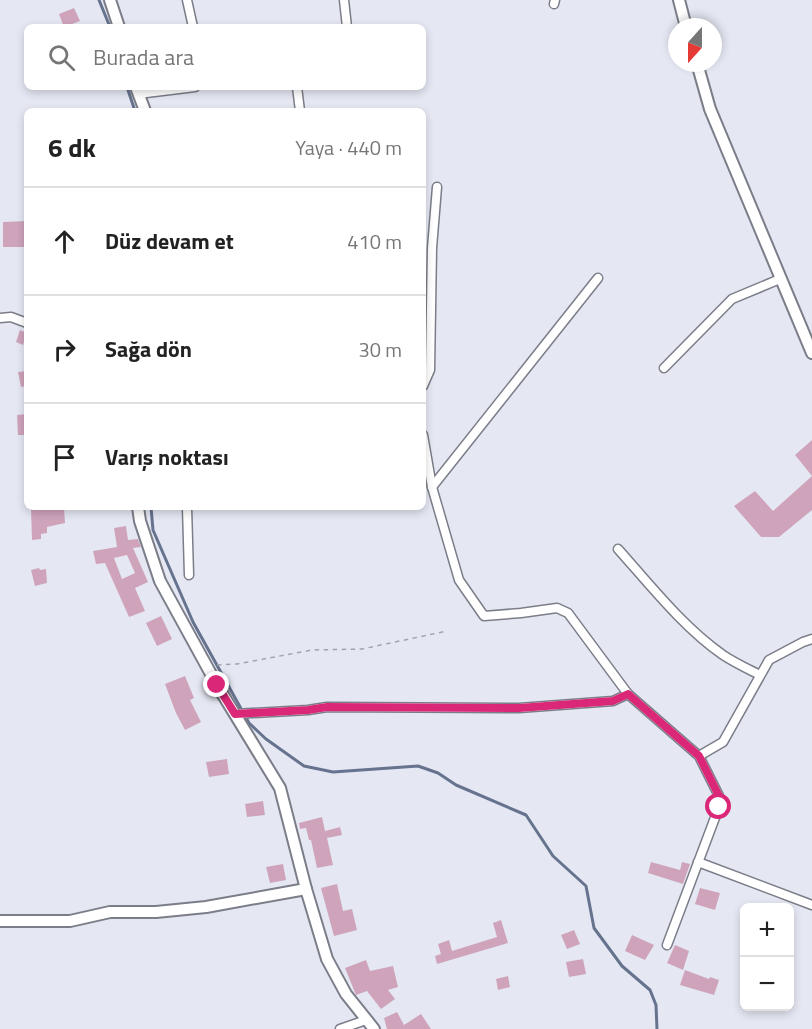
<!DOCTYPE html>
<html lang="tr">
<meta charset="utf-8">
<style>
:root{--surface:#fff;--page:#f2f2f2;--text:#222;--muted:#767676;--line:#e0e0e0}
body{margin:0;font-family:"Titillium Web",sans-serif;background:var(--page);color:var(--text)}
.controls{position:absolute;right:18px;bottom:18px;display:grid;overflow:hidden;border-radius:9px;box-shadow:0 3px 9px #0003}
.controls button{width:54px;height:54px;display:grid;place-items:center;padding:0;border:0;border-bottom:2px solid var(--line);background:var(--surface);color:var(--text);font:30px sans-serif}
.compass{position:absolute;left:668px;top:18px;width:54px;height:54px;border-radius:50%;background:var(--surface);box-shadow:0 3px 9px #0003;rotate:201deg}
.stop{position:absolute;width:18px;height:18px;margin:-14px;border:4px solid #db2777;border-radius:50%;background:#fff}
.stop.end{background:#db2777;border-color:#fff;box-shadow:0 2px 6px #0008}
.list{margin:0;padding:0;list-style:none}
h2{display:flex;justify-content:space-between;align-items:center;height:78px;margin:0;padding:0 24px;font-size:26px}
h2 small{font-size:20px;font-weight:400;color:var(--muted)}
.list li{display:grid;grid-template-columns:39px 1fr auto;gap:18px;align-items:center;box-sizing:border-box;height:108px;padding:0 24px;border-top:2px solid var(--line)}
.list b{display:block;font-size:22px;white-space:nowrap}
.list em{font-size:20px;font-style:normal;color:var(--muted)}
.icon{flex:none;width:33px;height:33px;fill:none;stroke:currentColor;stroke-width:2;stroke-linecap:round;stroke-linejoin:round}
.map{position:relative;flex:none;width:812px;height:1029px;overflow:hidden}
.search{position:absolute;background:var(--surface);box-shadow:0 3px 9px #0003;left:24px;top:24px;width:402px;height:66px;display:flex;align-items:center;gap:15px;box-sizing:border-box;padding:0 21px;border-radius:9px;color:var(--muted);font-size:22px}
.panel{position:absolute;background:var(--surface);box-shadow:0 3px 9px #0003;left:24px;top:108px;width:402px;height:402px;border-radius:9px}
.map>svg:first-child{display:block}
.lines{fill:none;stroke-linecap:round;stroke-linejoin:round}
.stream{stroke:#66738e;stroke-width:3}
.building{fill:#cfa4bb;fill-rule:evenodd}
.minor-casing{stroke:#7b7e88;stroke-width:11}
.tertiary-casing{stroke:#7b7e88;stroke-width:14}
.path{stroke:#a2a4ad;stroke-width:1.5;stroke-dasharray:4.5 4.5;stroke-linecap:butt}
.minor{stroke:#fff;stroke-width:8}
.tertiary{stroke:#fff;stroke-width:10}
.route{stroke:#db2777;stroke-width:8}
</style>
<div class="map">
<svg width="812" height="1029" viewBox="0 0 812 1029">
<rect width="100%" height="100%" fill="#e5e8f3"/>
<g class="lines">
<!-- stream -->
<g class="stream">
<path d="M99,0L110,27"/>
<path d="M127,87L135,111"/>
<path d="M151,507L153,530L193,622L249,723L266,739L304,766L333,772L418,766L438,773L456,785L526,815L553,856L586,886L594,928L622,966L650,990L656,1005L657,1029"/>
</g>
</g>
<!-- building -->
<g class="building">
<path d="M74,8L80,21L64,27L59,14Z"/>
<path d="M27,221V247H3V222Z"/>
<path d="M20,330L27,333L23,345L16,342Z"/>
<path d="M27,371V386L21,387L18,372Z"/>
<path d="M27,414V435H18L17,415Z"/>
<path d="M812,440V510L779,537H761L734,506L755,491L773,511L812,476L795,455Z"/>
<path d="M64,508L65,523L47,527V533L41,534V539L32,540L31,509H40L41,510Z"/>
<path d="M126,526L128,540L138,539L141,547L133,548L148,582L135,588L145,611L129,617L105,563L96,564L93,551L117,547L114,528ZM127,555L135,573L122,579L114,558Z"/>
<path d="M39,568L40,570L46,569L47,583L35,586L31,570Z"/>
<path d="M161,616L172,639L157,646L146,623Z"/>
<path d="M185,676L194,698L190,700L201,722L185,730L176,713L165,684Z"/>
<path d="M227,759L229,774L209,777L206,762Z"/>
<path d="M263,801L265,815L247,817L245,804Z"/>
<path d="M322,817L325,831L340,827L342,835L327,838L333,865L317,868L311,840H309L306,828L300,829L299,823Z"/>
<path d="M651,862L680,870L682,862L690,864L683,884L648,873Z"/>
<path d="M283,864L286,880L270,883L266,867Z"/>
<path d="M337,884L343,911L352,909L357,930L334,936L321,888Z"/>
<path d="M700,888L720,893L715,910L695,904Z"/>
<path d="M501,920L508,943L437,964L435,956L441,954L438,944L449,940L452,951L497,937L493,923Z"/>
<path d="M574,930L580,944L567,949L561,935Z"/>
<path d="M632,935L654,945L645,960L625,951Z"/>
<path d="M675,945L689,951L683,970L667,963Z"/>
<path d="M583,959L586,974L569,977L566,962Z"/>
<path d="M366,960L370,971L393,966L398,987L388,990L395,999L381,1009L367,991L356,995L345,968Z"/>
<path d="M685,970L709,979L710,977L719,980L714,995L680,985Z"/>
<path d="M508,976L510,987L498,990L496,979Z"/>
<path d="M397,1012L404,1025L421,1014L431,1029H387L384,1018Z"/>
</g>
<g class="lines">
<!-- minor casing -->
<g class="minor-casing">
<g id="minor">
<path d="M187,0L193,27"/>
<path d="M344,0L347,27"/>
<path d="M554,4L555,0"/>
<path d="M297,87L300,111"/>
<path d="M138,94L195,87"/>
<path d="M0,318L11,317L27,323"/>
<path d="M664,368L732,299L780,279"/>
<path d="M423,386L430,370L432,248L437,187"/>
<path d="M423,435L432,487L459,580L484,616L521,613L557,608L568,613L628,694L699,756L719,796V807L667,945"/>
<path d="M432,487L598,278"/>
<path d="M187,507L189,575"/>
<path d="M618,549C651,586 683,627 723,655C735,663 748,669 760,675"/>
<path d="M235,714L308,710L327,707L519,708L613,701L628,694"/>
<path d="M699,756L723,742L769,660L803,642L812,639"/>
<path d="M698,862L812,905"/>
<path d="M340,1029L366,1020"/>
</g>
</g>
<!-- tertiary casing -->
<g class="tertiary-casing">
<g id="tertiary">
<path d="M110,0L119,27"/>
<path d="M679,0L686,27"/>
<path d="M697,63L710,109L812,353"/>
<path d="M136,87L145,111"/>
<path d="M138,507L140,521L160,581L217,685L280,788L306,889L327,959L346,994L374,1029"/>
<path d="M0,921H70L110,912H156L206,907L306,889"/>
</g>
</g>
<!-- path -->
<path class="path" d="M217,665L237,664L312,650L362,649L447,631"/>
<!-- minor -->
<use href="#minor" class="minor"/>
<!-- tertiary -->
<use href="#tertiary" class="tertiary"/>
</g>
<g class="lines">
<!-- route -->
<path class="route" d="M217,685L235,714L308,710L327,707L519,708L613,701L628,694L699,756L719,796V807"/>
</g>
</svg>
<div class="controls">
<button>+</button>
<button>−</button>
</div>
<svg class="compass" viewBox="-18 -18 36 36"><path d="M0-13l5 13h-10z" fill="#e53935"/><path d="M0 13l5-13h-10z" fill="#767676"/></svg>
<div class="stop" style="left:719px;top:807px"></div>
<div class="stop end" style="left:217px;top:685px"></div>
<div class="search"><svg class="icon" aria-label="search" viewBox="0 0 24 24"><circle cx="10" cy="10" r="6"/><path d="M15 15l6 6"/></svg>Burada ara</div>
<section class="panel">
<h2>6 dk<small>Yaya · 440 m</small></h2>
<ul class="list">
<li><svg class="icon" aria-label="ahead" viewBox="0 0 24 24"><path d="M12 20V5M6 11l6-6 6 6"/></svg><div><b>Düz devam et</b></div><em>410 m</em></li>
<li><svg class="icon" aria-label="right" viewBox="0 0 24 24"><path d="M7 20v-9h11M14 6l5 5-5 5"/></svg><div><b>Sağa dön</b></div><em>30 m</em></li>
<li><svg class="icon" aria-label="arrive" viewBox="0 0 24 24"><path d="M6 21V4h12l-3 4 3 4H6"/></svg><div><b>Varış noktası</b></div></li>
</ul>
</section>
</div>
